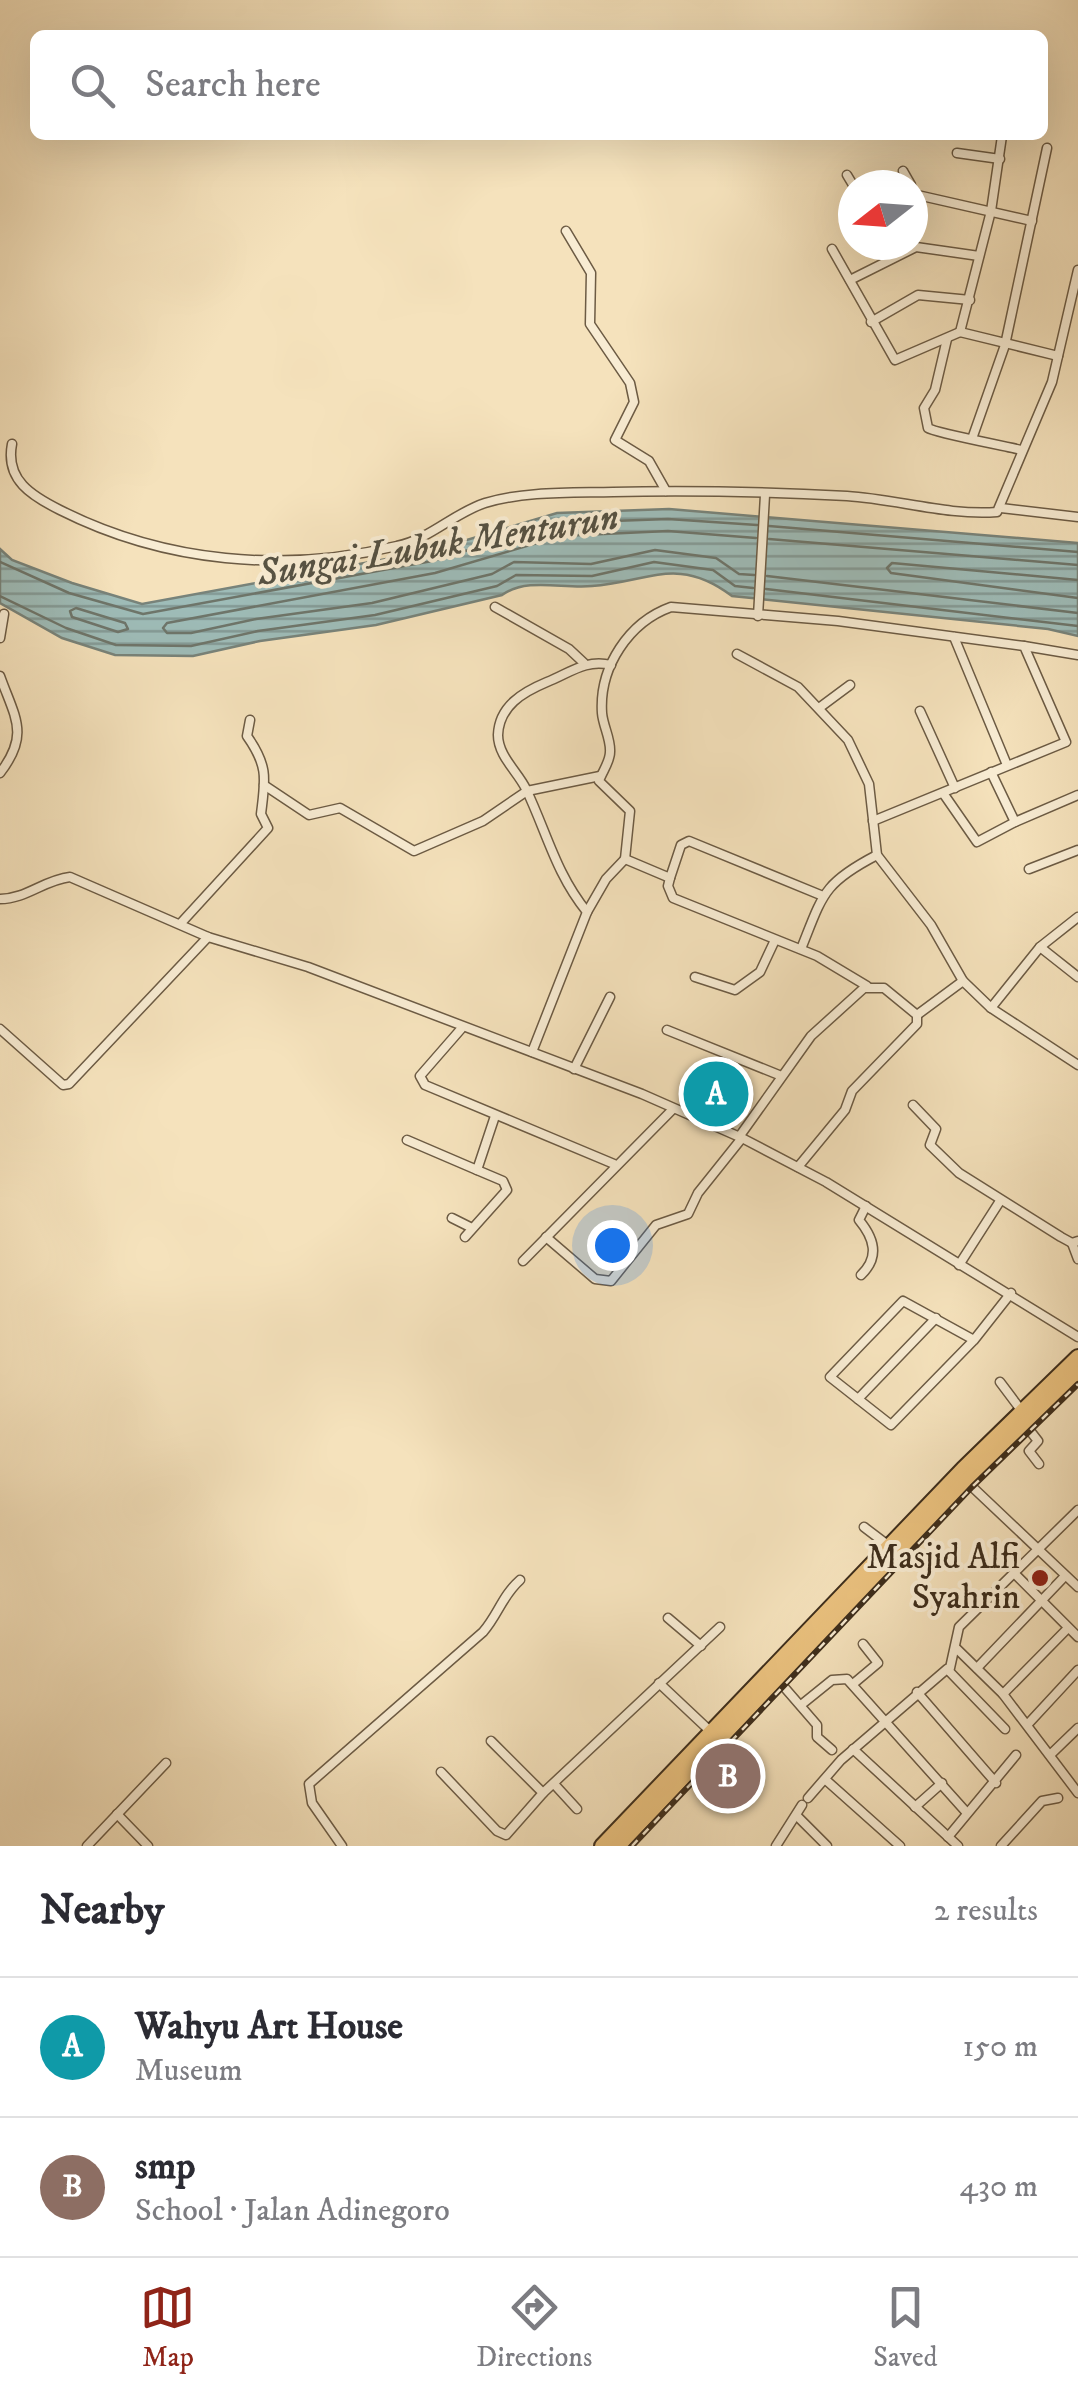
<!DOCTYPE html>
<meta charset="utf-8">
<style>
:root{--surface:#fff;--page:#f2f2f3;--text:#2b2b33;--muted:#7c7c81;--line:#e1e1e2;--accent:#8f2418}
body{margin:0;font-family:"IM FELL DW Pica",serif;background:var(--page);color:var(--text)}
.compass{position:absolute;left:838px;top:170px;width:90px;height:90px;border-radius:50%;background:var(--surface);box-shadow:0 10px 40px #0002;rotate:253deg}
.you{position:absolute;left:612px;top:1245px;width:35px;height:35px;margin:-25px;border:8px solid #fff;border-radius:50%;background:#1a73e8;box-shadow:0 0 0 15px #1a73e833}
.badge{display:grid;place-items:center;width:65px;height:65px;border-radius:50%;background:var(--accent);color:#fff;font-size:32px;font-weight:700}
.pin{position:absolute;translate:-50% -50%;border:5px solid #fff;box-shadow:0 2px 10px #0006}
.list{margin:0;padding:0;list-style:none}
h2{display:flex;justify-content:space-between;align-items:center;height:130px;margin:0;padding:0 40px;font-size:42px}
h2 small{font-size:32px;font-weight:400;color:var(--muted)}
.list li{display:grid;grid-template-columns:65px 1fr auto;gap:30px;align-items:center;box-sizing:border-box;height:140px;padding:0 40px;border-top:2px solid var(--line)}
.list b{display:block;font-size:38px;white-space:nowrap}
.list p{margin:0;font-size:32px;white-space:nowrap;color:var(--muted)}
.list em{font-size:32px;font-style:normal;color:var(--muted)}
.icon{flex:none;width:55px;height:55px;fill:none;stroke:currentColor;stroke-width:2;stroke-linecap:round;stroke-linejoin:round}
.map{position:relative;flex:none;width:1078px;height:1846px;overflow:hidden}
.search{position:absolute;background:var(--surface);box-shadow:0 10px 40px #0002;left:30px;right:30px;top:30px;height:110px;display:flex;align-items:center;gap:25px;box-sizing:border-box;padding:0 35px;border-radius:15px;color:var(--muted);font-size:38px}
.sheet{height:410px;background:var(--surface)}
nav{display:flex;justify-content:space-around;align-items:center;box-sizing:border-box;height:140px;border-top:2px solid var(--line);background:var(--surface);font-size:28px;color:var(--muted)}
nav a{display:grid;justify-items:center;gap:5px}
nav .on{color:var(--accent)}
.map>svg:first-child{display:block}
.water{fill:url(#water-rules);stroke:#78837a;stroke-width:2.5}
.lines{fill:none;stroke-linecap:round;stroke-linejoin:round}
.shore{stroke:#6e756a;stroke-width:2.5}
.street-casing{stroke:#6c5b44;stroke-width:11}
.highway-casing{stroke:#3e2e1c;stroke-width:18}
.street{stroke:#f8ecd3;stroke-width:8}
.highway{stroke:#eac17e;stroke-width:14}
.rail-casing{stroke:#3e2e1c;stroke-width:6}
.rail{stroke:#f8ecd3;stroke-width:2.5;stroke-dasharray:8;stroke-linecap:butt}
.poi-dot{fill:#8f2418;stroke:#f8ecd3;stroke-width:4}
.labels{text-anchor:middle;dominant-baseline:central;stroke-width:8;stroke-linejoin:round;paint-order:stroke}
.poi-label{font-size:35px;fill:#3e2e1c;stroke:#f8ecd3;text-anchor:end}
.water-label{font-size:38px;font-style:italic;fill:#565243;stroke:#f8ecd3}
</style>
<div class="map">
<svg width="1078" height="1846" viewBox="0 0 1078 1846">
<defs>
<pattern id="water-rules" width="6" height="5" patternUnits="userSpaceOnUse" patternTransform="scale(2.5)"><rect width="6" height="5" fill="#9ebcb8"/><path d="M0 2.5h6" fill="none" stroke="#829995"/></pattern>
</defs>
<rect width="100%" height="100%" fill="#f5e2bc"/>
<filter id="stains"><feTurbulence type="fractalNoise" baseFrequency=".002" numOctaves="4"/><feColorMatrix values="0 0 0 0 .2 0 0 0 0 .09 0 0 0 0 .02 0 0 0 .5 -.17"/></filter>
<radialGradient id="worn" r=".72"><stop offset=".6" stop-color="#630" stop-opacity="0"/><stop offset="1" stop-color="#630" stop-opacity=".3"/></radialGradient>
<!-- water -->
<path class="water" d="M669,509L1078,543V636L1048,629L732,596C678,555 648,582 592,586C562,589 528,577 502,595L376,625L260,641L193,656L115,655L62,638L0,603V549L12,560L72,583L142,604L430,551L557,513Z"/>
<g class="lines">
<!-- shore -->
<g class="shore">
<path d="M769,526L1078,552"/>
<path d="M769,539L1078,565"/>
<path d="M0,562L69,593L143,614L432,561L558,523L668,519L757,525"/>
<path d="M754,575L739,574L716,558L655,550L591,564L514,562L492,574L372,603L256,619L191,633H167L163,628L167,623L435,573L561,536L668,531L756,538"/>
<path d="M767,576L1078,613"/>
<path d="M1078,580L892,563L887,568L891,573L1078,598"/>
<path d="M766,589L1078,626"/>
<path d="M0,596L66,628L116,645L191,646L258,631L375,615L497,586L516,575L592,576L654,562L713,570L735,586L753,588"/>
<path d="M76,608L125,623L128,629L118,632L72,617L70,611Z"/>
</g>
<!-- street casing -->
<g class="street-casing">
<g id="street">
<path d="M1002,136L991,211L960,332L1058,356"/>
<path d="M957,153L1000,159"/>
<path d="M903,171L911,185"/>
<path d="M847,175L853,185"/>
<path d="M913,194L1032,221"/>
<path d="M566,231L591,273L590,324L630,383L634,402L615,440L649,461L666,491"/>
<path d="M832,249L895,360L960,332"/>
<path d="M850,280L916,247L979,256"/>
<path d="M871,322L918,295L970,300"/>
<path d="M947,339L935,390L924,408L928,428C935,433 1006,446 1021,450"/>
<path d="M973,436L1005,345L1047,148"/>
<path d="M12,444C5,480 32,496 60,510C165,563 284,573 397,546C430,539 454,513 485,503C524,491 572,493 613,492C690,490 770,492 847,496C896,499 949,516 997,512L1052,382L1078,270"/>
<path d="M1001,508L1078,517"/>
<path d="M495,607L569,649L584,663"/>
<path d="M758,616L765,495"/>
<path d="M954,637L1007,765"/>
<path d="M0,638L4,614"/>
<path d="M1024,646L1078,655"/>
<path d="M737,654L798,687L848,740L869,784L877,855L931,925L963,981L991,1008L1078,1065"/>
<path d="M0,676C15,718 30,734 0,773"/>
<path d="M819,708L850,685"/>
<path d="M920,711L955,788"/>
<path d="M991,772L1015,822L1078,795"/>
<path d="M264,785L309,815L340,808L414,851L483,821L527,791L600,776"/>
<path d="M943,793L977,842L1015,822"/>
<path d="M625,859L630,811L599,781C602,772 610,762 610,752C611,739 603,726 602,713C599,667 629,622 671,607L838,621L1024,646L1066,742L873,821"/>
<path d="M625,859L670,878L681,845L689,841L823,896"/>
<path d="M1029,869L1078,850"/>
<path d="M670,878L668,886L673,898L817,956L867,986"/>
<path d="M0,899C26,899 44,880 70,877L208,937L308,967L642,1094L742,1138L826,1182L1078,1337"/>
<path d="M587,912L606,879L625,859"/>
<path d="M181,923L268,828L261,814C265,780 269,767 247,736L250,720"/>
<path d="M1040,947L1078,977"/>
<path d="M801,949C823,894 823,883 877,855"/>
<path d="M695,977L735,990L760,972L775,940"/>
<path d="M991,1008L1040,947L1078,917"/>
<path d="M917,1015L963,981"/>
<path d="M0,1029L63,1085L69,1084L208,937"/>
<path d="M461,1029L420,1076L425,1085L614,1164"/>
<path d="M667,1030L779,1075"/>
<path d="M532,1052L587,912C556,874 547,833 526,789C518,772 498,756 498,735C499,706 523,692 547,682C570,673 585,659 611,665"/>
<path d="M574,1069L610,997"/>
<path d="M913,1105L936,1129L930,1145L959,1173L1061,1237L1072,1243L1078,1241"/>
<path d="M739,1137L811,1036L864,988H884L917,1015V1024L852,1091L845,1110L798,1167"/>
<path d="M407,1140L477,1170L495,1116"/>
<path d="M452,1218L472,1228"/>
<path d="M465,1237L507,1190L503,1181L477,1170"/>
<path d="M546,1237L595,1279L611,1281L656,1225L688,1214L698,1193L742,1138"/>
<path d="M1072,1243L1078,1259"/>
<path d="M523,1261L673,1109"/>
<path d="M959,1265L1000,1201"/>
<path d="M861,1275C880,1257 874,1238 859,1220L866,1206"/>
<path d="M974,1340L903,1301L830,1377L891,1425L974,1340L1011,1293"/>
<path d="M1000,1382L1021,1410"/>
<path d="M858,1399L936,1318"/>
<path d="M1024,1423L1038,1441L1029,1451L1039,1464"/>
<path d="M966,1481L1078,1587"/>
<path d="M864,1527L889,1546"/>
<path d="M1016,1575L1078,1637"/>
<path d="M668,1618L701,1646"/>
<path d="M957,1649L1003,1694L1078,1793"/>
<path d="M950,1668L959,1627L1078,1510"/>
<path d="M977,1668L1065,1576"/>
<path d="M778,1680L817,1725V1737L832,1750"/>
<path d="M659,1683L710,1731"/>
<path d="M853,1684L878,1663L863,1644"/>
<path d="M917,1692L996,1783"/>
<path d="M1003,1694L1068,1628"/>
<path d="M801,1705L832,1680L847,1679L967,1813"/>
<path d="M1028,1724L1078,1670"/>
<path d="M853,1749L958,1846"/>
<path d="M1050,1755L1078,1728"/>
<path d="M441,1772L497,1831L506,1835L543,1793L491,1741"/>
<path d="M827,1781L900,1846"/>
<path d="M555,1785L577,1809"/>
<path d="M543,1793L720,1627"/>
<path d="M808,1798L841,1760L947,1669L1005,1729"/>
<path d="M915,1807L942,1783"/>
<path d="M117,1814L148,1846"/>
<path d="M797,1816L827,1846"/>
<path d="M948,1837L1016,1755"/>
<path d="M87,1846L166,1763"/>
<path d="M342,1846L312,1803L309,1784L483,1632C498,1615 502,1596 520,1580"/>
<path d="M776,1846L802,1805"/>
<path d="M1001,1846L1042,1801L1058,1798"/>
</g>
</g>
<!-- highway casing -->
<g class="highway-casing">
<g id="highway">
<path d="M602,1846L963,1469L1078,1357"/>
<path d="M618,1846L966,1481L1078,1373"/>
</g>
</g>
<!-- street -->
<use href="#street" class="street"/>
<!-- highway -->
<use href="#highway" class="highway"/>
<!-- rail casing -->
<g class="rail-casing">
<path id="rail" d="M632,1846L972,1487L1078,1384"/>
</g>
<!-- rail -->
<use href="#rail" class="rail"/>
</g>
<!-- markers -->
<circle class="poi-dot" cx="1040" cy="1578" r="10"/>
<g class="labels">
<!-- poi labels -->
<g class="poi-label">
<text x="1020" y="1558">Masjid Alfi<tspan x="1020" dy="40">Syahrin</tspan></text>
</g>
<!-- water labels -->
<g class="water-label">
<text transform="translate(438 546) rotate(-9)">Sungai Lubuk Menturun</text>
</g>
</g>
<rect width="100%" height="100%" filter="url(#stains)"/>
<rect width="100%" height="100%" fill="url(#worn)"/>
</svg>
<svg class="compass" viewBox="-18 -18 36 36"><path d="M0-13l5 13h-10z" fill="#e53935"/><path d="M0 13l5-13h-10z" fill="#7c7c81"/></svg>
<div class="you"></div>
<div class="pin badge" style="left:716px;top:1094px;background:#0f9aa8">A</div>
<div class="pin badge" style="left:728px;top:1776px;background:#8d6e63">B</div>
<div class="search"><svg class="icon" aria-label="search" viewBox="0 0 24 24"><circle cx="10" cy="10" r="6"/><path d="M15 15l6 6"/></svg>Search here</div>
</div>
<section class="sheet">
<h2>Nearby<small>2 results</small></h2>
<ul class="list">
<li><span class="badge" style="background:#0f9aa8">A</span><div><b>Wahyu Art House</b><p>Museum</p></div><em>150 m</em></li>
<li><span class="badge" style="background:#8d6e63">B</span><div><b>smp</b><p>School · Jalan Adinegoro</p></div><em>430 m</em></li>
</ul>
</section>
<nav>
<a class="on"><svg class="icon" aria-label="map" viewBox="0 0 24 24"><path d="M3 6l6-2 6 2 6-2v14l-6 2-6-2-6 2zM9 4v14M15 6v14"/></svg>Map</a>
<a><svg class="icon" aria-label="directions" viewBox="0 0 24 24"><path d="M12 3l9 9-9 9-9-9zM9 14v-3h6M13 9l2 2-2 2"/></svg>Directions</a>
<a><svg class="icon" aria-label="saved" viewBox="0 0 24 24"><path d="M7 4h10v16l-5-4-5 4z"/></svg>Saved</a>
</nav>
